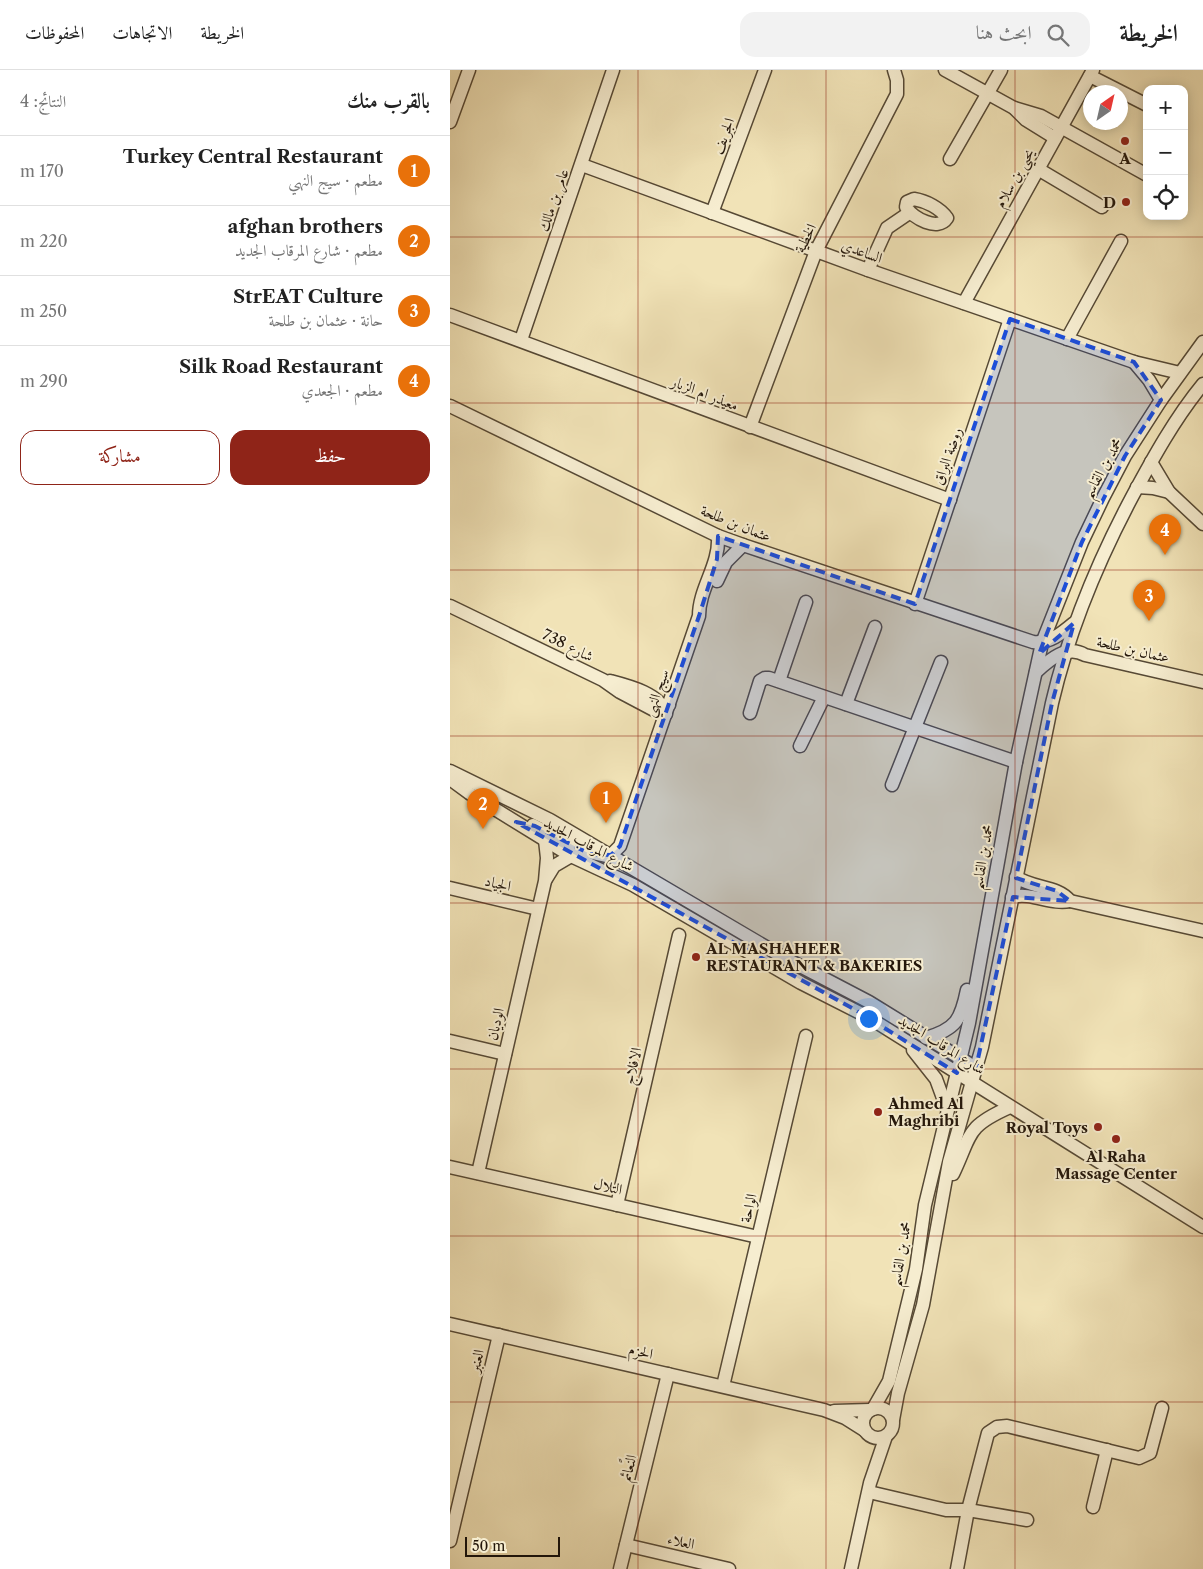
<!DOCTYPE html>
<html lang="ar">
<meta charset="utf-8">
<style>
:root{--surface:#fff;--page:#f2f2f2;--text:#222;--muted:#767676;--line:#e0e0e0;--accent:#8f2418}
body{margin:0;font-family:"Libre Caslon Text",Amiri,serif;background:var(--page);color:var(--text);direction:rtl}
.controls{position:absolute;right:15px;top:15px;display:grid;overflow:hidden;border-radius:10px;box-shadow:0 2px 12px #0003}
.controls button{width:45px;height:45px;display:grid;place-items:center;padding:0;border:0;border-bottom:1px solid var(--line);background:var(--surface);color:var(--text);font:25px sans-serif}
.compass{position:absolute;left:633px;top:15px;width:45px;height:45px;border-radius:50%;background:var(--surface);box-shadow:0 2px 12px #0003;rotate:34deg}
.scale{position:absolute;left:15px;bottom:12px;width:95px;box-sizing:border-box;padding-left:5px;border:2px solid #23160a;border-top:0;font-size:14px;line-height:18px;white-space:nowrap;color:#23160a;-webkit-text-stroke:4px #f6edd0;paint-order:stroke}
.you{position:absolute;left:418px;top:948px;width:18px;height:18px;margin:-12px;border:4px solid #fff;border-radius:50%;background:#1a73e8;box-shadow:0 0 0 8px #1a73e833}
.badge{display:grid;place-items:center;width:32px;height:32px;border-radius:50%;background:var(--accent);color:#fff;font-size:16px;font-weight:700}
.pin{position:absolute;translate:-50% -41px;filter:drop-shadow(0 1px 2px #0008)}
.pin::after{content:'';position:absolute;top:26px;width:18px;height:15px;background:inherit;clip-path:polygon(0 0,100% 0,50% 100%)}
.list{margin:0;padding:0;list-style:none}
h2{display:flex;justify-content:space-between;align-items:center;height:65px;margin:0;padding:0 20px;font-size:21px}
h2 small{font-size:16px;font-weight:400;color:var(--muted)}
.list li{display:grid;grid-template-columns:32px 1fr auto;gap:15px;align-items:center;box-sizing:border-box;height:70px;padding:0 20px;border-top:1px solid var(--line)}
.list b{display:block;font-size:19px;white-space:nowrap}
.list p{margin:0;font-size:16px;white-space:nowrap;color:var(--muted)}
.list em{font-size:16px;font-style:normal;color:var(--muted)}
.actions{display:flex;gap:10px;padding:15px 20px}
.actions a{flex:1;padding:11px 0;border:1px solid var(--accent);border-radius:15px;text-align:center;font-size:18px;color:var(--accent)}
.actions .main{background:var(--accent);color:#fff}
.icon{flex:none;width:28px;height:28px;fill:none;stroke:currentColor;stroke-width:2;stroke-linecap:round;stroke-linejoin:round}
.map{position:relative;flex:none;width:753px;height:1499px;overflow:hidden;direction:ltr}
header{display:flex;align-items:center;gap:30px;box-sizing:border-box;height:70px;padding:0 25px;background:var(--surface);border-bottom:1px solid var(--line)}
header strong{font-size:24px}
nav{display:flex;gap:28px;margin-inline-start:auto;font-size:18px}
.search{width:350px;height:45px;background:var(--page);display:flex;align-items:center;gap:12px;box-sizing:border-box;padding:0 18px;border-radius:15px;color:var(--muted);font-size:19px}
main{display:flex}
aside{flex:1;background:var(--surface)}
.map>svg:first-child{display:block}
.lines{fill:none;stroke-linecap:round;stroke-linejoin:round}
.minor-casing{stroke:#564935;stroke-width:15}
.minor{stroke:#f6edd0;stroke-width:12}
.marked{fill:#1d4ed8;fill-opacity:0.2;stroke:#1d4ed8;stroke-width:4;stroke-dasharray:10 6;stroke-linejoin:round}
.grid{fill:none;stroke:#8f2418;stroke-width:1;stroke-opacity:0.55}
.poi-dot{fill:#8f2418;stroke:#f6edd0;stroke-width:2}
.labels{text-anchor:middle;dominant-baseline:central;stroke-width:4;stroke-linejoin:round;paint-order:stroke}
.street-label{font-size:15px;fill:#23160a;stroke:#f6edd0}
.poi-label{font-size:15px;font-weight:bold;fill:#23160a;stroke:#f6edd0}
</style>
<header>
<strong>الخريطة</strong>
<div class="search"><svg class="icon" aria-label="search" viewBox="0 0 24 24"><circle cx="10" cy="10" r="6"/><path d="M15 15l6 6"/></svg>ابحث هنا</div>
<nav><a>الخريطة</a><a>الاتجاهات</a><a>المحفوظات</a></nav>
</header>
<main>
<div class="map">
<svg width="753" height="1499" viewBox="0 0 753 1499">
<rect width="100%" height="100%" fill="#f1e3b7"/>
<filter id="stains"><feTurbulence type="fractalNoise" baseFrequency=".004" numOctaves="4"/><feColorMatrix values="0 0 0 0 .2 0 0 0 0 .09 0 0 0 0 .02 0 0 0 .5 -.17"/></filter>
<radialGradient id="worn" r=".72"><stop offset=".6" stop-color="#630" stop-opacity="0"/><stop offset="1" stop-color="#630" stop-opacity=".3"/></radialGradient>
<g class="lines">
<!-- minor casing -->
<g class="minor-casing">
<g id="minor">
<path d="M495,0L564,38L576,50L605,68"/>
<path d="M640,6L697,35"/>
<path d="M564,38L591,46L697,105"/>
<path d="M0,52L19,0"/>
<path d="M500,89L551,0"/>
<path d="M132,95L418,200L684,292L730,303"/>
<path d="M588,99L652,137"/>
<path d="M464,129C476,131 490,138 497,148C488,162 463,148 456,137L457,132Z"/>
<path d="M262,143L315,0"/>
<path d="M418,200L437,158L459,143"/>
<path d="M514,233L643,0"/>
<path d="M0,245L500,430"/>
<path d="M617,269L671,171"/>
<path d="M71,270L163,0"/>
<path d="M684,292L699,310L711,330"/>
<path d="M0,336L268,466L293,475L583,572C599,574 612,563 624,553"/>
<path d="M300,357L366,181L447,24V10L444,0"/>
<path d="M701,392L719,422L753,454"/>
<path d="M687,417L703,418L719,422"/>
<path d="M267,511L276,492L293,475"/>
<path d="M465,534L560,249"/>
<path d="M0,536L153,610L170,622L204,640L219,635"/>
<path d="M586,602C599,590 617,574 635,585L753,612"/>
<path d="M160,611C179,616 211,624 216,644"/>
<path d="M329,611L356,532"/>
<path d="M396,634L425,557"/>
<path d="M300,643L310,611L315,608H319L566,692"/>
<path d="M350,676L374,627"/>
<path d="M0,701L100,750L333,887L419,932L518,993"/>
<path d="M0,709L19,723L121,786L183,815L351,913L418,947L753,1157"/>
<path d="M442,715L491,592"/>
<path d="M83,755L133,781L156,786"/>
<path d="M161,785L170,776L249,546C249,518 270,495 268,466"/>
<path d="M566,807C583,819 607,815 620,831"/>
<path d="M96,809L104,796L121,786"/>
<path d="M0,818L88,839"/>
<path d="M562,827C582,822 601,835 620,831L753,861"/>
<path d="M476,968C506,959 511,950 517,920"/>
<path d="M0,971L55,984"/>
<path d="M463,980L486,1009L497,1039"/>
<path d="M0,1097L308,1167"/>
<path d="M28,1103L95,811L97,788L95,770"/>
<path d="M503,1104C522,1064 515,1057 560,1037"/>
<path d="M167,1135L229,865"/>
<path d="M0,1254L374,1340L395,1348L414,1360"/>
<path d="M273,1316L356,966"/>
<circle cx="428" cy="1353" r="15"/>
<path d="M423,1339L439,1311L466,1199L475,1135L519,953L566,692L592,573L632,472L653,428L675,386L711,330L753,272"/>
<path d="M384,1341L420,1340"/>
<path d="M443,1350L448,1323L473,1235L499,1092L532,977L602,633C619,560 647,493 682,427C703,388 725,348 753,314"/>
<path d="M419,1422L496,1440H518L577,1450"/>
<path d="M643,1437L657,1380"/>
<path d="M0,1471L49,1265"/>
<path d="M176,1475L279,1499"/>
<path d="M170,1499L218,1304"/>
<path d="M401,1499L420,1413L436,1366"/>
<path d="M507,1499L518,1440L538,1363L547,1357L557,1356L689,1388L700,1383L712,1338"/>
</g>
</g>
<!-- minor -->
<use href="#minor" class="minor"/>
</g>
<!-- marked area -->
<path class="marked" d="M560,249L684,292L711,330L675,386L632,472L589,584L624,553L602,633L566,808L607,821L620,831L563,827L526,998L511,989L507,1003L402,938L66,752L85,756L140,784L161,785L170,776L249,546L267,489L268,466L465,534Z"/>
<!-- grid -->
<path class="grid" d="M188,0V1499M376,0V1499M565,0V1499M0,167H753M0,333H753M0,500H753M0,666H753M0,833H753M0,999H753M0,1166H753M0,1332H753"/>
<!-- markers -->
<g class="poi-dot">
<circle cx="675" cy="71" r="5"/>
<circle cx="676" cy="132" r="5"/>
<circle cx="246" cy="887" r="5"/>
<circle cx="428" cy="1042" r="5"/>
<circle cx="648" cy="1057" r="5"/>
<circle cx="666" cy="1069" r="5"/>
</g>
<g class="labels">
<!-- street labels -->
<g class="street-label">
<text transform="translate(273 66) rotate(-70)">الجريف</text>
<text transform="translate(564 108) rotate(-61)">يحيى بن سلام</text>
<text transform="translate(103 130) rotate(-71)">عامر بن مالك</text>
<text transform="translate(355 168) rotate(-64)">الخطية</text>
<text transform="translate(412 181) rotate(20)">الساعدي</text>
<text transform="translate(255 323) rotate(21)">معيذر ام الزبار</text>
<text transform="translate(497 386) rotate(-71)">روضة البراق</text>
<text transform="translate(652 398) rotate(-61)">محمد بن القاسم</text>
<text transform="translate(286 453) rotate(22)">عثمان بن طلحة</text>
<text transform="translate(118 575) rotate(26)">شارع 738</text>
<text transform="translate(683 579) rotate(13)">عثمان بن طلحة</text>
<text transform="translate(206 623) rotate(-71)">سيج النهي</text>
<text transform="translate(139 774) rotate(28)">شارع المرقاب الجديد</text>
<text transform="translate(532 787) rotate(-80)">محمد بن القاسم</text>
<text transform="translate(48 813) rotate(13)">الجياد</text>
<text transform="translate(45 954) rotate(-77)">الوديان</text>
<text transform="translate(492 974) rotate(32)">شارع المرقاب الجديد</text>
<text transform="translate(182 996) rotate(-77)">الافلاج</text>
<text transform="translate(158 1116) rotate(13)">التلال</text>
<text transform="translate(298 1138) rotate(-77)">الواحة</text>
<text transform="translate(450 1184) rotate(-80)">محمد بن القاسم</text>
<text transform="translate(191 1281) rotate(13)">الحزم</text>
<text transform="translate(26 1291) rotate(-77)">العنبر</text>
<text transform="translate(178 1398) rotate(-76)">النًعائم</text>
<text transform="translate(231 1471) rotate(13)">العلاء</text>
</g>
<!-- poi labels -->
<g class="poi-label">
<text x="675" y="88">A</text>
<text x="666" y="132" text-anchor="end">D</text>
<text x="256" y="878" text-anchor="start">AL MASHAHEER<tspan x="256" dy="17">RESTAURANT &amp; BAKERIES</tspan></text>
<text x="438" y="1033" text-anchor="start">Ahmed Al<tspan x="438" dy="17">Maghribi</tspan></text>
<text x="638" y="1057" text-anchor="end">Royal Toys</text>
<text x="666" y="1086">Al Raha<tspan x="666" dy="17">Massage Center</tspan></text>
</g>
</g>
<rect width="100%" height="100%" filter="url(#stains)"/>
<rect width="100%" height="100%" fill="url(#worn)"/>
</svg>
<div class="controls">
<button>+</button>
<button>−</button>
<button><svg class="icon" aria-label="locate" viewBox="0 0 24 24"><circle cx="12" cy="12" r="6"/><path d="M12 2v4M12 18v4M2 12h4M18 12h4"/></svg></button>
</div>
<svg class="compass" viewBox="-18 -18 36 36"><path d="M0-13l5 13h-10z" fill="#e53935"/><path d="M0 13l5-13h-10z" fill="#767676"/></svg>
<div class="scale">50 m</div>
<div class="you"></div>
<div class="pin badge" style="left:156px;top:753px;background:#e8710a">1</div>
<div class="pin badge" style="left:33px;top:759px;background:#e8710a">2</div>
<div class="pin badge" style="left:699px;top:551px;background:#e8710a">3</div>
<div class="pin badge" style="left:715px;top:485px;background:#e8710a">4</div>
</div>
<aside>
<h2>بالقرب منك<small>النتائج: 4</small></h2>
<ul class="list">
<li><span class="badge" style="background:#e8710a">1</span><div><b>Turkey Central Restaurant</b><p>مطعم · سيج النهي</p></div><em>170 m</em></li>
<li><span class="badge" style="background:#e8710a">2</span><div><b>afghan brothers</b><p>مطعم · شارع المرقاب الجديد</p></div><em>220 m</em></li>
<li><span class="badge" style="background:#e8710a">3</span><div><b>StrEAT Culture</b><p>حانة · عثمان بن طلحة</p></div><em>250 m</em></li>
<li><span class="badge" style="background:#e8710a">4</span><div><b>Silk Road Restaurant</b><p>مطعم · الجعدي</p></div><em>290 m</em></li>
</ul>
<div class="actions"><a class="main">حفظ</a><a>مشاركة</a></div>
</aside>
</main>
